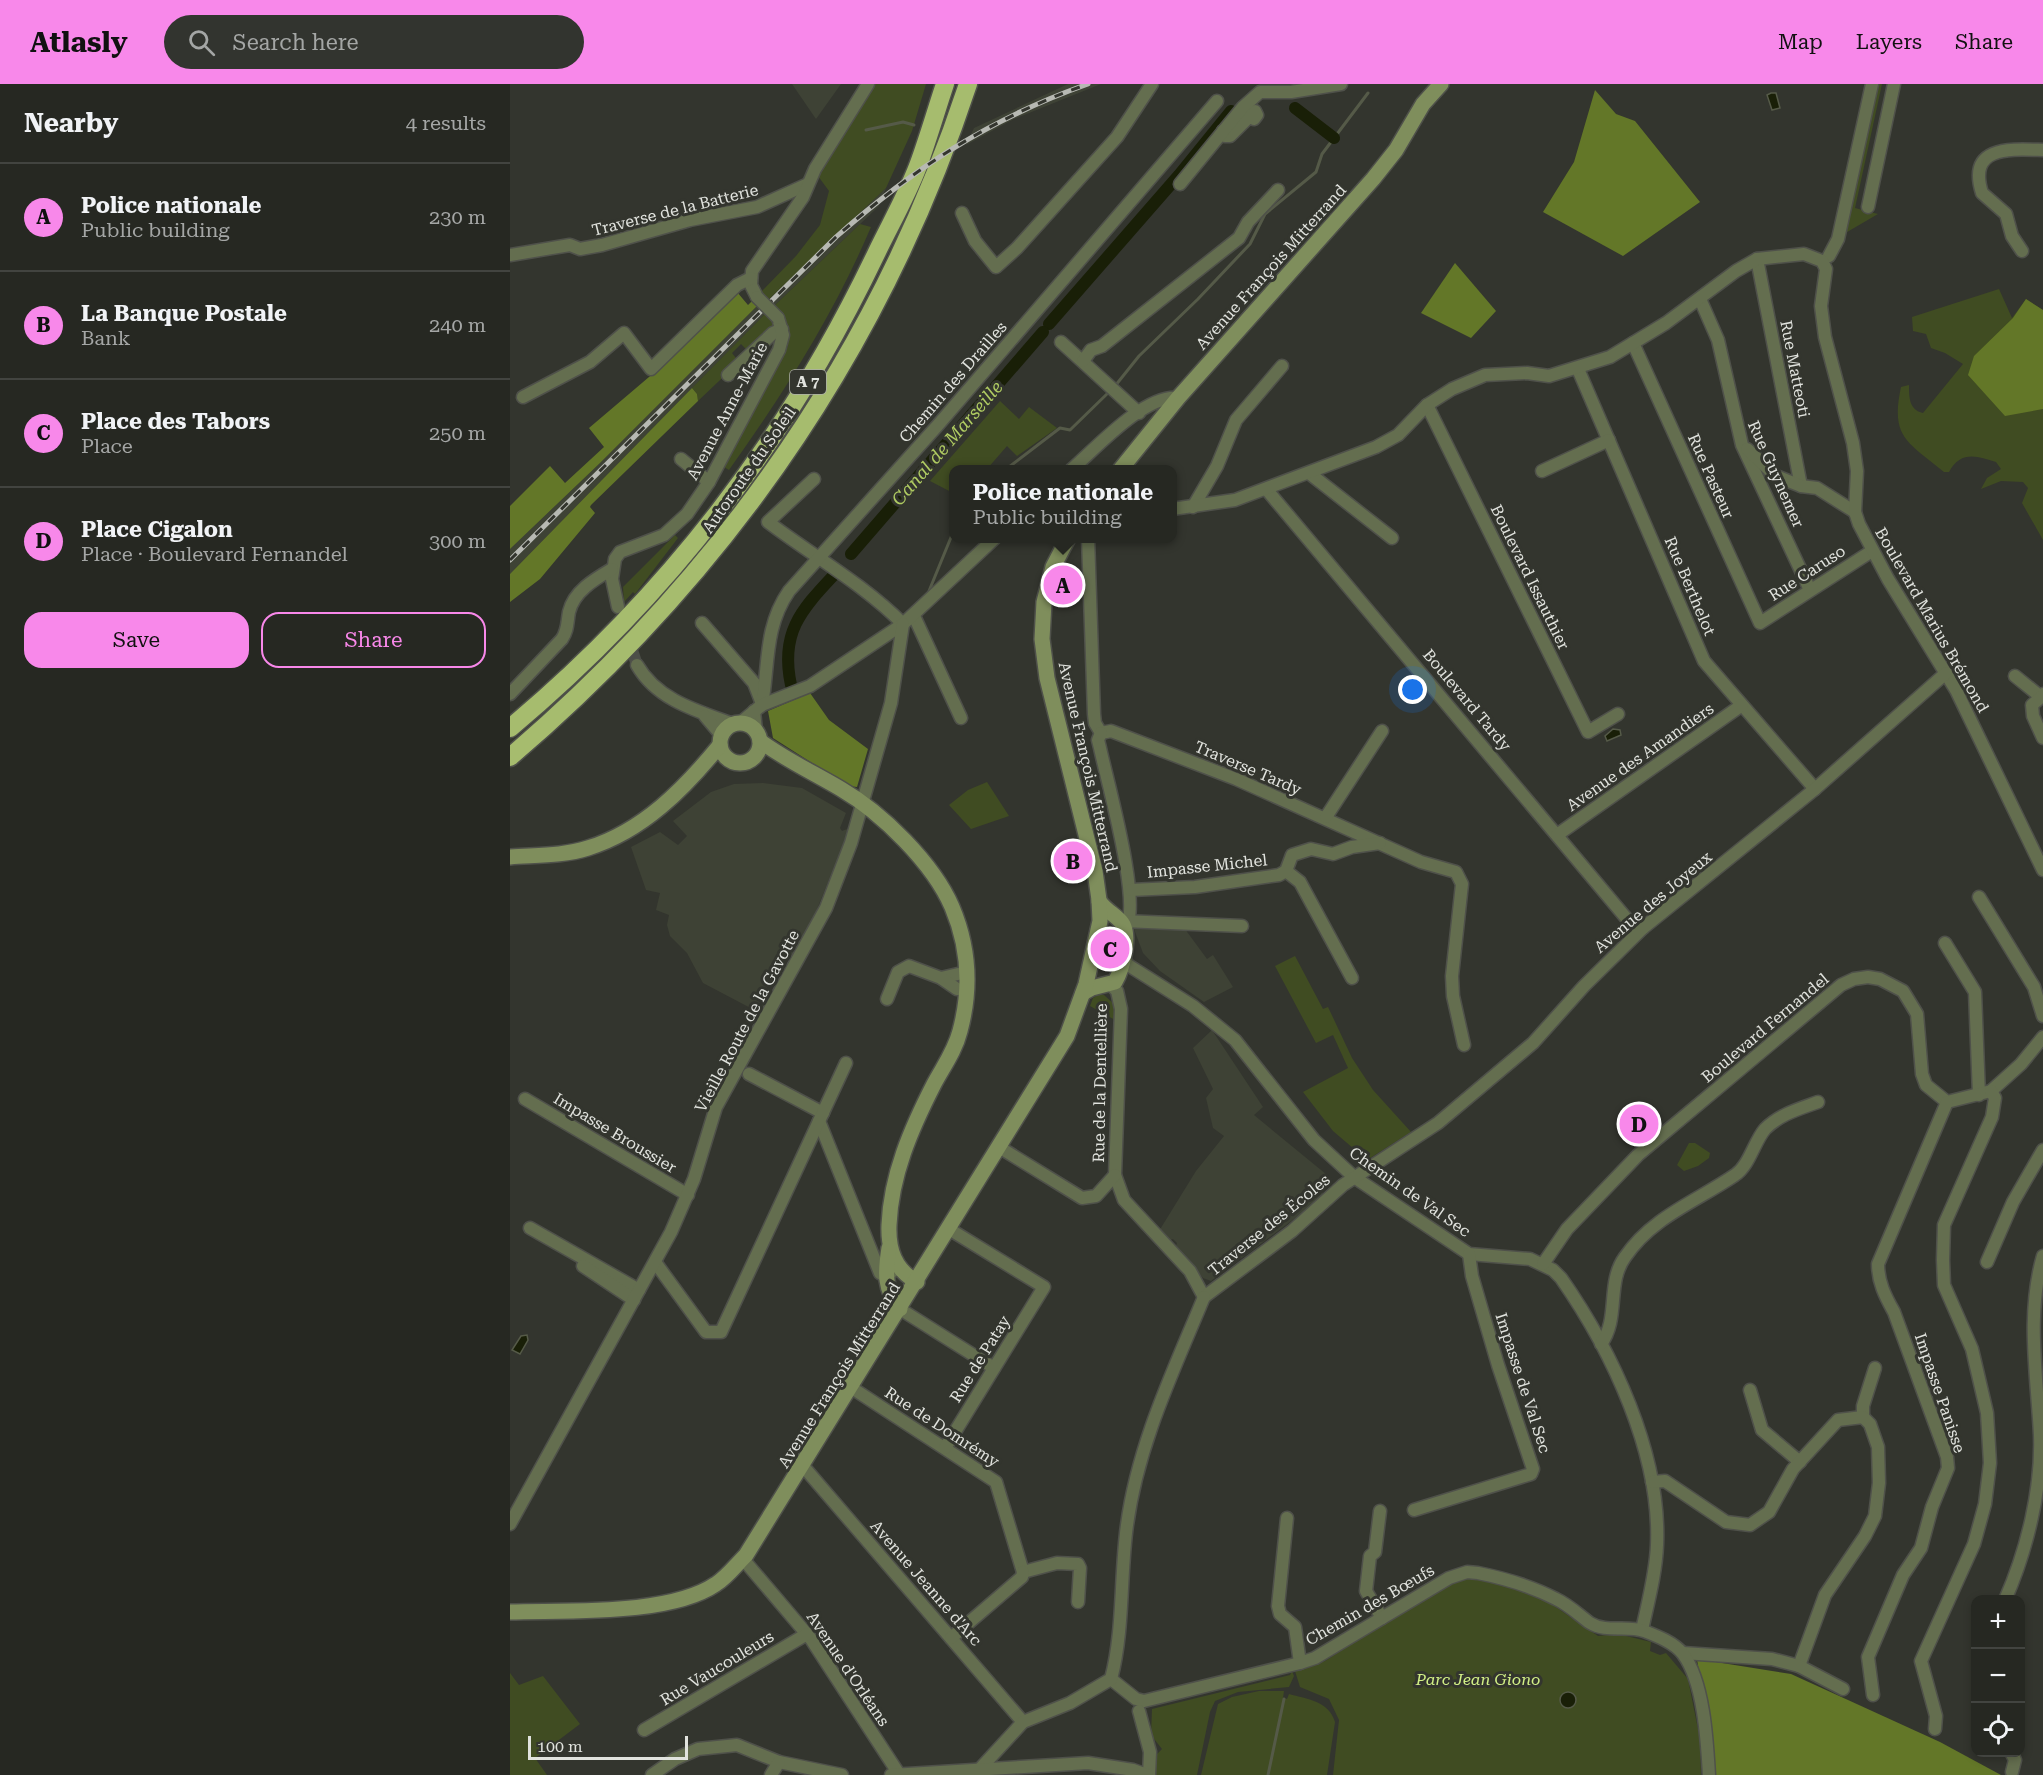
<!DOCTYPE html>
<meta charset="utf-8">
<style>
:root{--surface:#262822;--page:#32342f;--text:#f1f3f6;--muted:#a4a6a5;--line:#424440;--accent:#f888ea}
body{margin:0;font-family:"Roboto Serif",serif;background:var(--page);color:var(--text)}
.controls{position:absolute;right:18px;bottom:18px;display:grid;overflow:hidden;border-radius:12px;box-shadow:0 3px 9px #0003}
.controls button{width:54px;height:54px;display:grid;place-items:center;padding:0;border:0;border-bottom:2px solid var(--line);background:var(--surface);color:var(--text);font:30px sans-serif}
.scale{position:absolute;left:18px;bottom:15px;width:160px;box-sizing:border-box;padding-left:6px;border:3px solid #e1e3de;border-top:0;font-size:16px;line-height:21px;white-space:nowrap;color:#e1e3de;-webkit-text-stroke:4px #33352e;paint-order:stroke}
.you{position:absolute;left:903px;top:606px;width:21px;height:21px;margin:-15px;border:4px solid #fff;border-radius:50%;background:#1a73e8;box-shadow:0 0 0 9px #1a73e833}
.badge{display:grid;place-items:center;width:39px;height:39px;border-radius:50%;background:var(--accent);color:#111;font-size:20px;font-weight:700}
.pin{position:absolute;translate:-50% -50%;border:3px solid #fff;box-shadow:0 2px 6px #0006}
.popup{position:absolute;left:439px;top:381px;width:228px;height:78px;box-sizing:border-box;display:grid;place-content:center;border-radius:12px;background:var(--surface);filter:drop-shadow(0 2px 4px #0005);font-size:20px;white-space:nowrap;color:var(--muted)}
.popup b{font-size:22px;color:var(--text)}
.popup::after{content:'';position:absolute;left:50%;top:100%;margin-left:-12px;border:12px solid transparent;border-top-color:var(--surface)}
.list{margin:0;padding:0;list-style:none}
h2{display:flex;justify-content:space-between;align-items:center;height:78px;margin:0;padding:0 24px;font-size:26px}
h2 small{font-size:20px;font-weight:400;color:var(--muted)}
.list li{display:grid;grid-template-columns:39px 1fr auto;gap:18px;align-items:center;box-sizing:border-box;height:108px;padding:0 24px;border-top:2px solid var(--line)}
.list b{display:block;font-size:22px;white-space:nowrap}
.list p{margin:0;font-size:20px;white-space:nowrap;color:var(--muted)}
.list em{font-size:20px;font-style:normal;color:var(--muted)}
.actions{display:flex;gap:12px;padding:18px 24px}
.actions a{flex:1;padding:14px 0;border:2px solid var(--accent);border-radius:18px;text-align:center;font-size:21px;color:var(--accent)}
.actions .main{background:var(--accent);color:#111}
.icon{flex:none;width:33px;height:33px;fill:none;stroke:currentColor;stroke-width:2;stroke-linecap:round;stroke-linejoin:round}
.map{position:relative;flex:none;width:1533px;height:1691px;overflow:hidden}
header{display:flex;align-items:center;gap:36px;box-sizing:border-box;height:84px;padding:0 30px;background:var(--accent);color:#111}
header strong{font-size:28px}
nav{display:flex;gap:33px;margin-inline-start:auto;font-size:21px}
.search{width:420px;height:54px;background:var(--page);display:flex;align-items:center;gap:15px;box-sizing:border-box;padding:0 21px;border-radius:33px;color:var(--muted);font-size:22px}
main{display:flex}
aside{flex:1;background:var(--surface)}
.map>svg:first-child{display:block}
.built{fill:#3e4235}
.green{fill:#404c22}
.forest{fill:#637728}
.water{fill:#191f07;stroke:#555a48;stroke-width:1.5}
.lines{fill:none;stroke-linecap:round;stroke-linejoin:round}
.stream{stroke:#555a48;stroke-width:3}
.canal{stroke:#191f07;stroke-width:12}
.street-tunnel{stroke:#4d4f48;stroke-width:12;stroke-dasharray:12 6;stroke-linecap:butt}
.street-casing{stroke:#4f514a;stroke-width:15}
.secondary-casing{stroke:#4f514a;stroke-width:18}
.highway-casing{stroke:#4f514a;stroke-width:21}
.street{stroke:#646e4f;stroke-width:12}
.secondary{stroke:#7f8e5c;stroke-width:15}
.highway{stroke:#a6bc6e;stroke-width:18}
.rail-casing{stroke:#b7b9b3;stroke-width:5}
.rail{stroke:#33352e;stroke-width:3;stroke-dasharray:9;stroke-linecap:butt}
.street-bridge-casing{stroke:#4f514a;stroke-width:15;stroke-linecap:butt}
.street-bridge{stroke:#646e4f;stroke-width:12}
.labels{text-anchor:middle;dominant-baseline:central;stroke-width:6;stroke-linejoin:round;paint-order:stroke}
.shield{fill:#33352e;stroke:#adafa9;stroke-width:1.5}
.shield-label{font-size:15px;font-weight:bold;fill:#e1e3de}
.street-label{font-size:16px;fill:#e1e3de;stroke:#33352e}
.park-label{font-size:16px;font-style:italic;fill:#d2f086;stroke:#33352e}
.water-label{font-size:18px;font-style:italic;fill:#b0cc62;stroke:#33352e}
</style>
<header>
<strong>Atlasly</strong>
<div class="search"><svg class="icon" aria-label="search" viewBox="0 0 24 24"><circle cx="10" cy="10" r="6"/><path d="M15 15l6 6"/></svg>Search here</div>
<nav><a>Map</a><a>Layers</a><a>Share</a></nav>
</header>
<main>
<aside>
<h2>Nearby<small>4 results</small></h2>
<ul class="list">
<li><span class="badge">A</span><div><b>Police nationale</b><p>Public building</p></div><em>230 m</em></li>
<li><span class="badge">B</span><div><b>La Banque Postale</b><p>Bank</p></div><em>240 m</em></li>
<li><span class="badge">C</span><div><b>Place des Tabors</b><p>Place</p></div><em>250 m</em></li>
<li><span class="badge">D</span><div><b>Place Cigalon</b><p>Place · Boulevard Fernandel</p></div><em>300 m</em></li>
</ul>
<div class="actions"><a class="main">Save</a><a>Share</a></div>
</aside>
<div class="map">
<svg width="1533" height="1691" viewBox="0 0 1533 1691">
<rect width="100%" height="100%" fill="#33352e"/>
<!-- built -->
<g class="built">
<path d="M282,0H331L306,35Z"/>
<path d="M558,0H591L504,35L456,61L464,44Z"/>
<path d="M376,104L369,122L263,223L257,217Z"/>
<path d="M248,221L256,229L0,490V465L90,379Z"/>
<path d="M253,699L292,704L336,729L330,744L332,747L337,745V752L305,830L283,873L272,875L252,913L255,920L250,929L193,899L177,869L160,852L157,841L159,831L146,826L150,809L136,806L121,763L150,748L168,761L177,752L163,737L201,708L224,700Z"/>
<path d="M629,839L672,841L697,875L703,871L723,903L694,918L650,887L633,869L624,845Z"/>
<path d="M702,946L753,1023L744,1031L822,1095L807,1118L701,1197L693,1194L665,1165L667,1159L663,1155L657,1157L649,1147L686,1087L714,1052L703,1044L696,1014L703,1005L683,964Z"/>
</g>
<!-- green -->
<g class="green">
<path d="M365,0H416L402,47L376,104L257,217L249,210L286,172L310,141L319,107L308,92Z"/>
<path d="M1364,0H1372L1345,124L1368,130L1332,151Z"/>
<path d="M350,140L361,143C324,230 274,309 219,386L214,383L278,262L277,241L263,223Z"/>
<path d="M1489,205L1502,234L1516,215L1533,226V456L1512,419L1518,404L1513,398L1491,397L1471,405L1477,394L1491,385L1486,378C1466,371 1450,367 1439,388H1434C1398,358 1380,354 1391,303L1399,301C1399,313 1399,326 1413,329L1453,280L1435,269L1421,264L1416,250L1403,247L1402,233Z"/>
<path d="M256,229L264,241L236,265L231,260L222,269L229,278L188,317L187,310L182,304Z"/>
<path d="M490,317L509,335L519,323L547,344L507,372L497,362L477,385L444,386L443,409L420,397Z"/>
<path d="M165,451L168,454L125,510L123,508L114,518L113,503Z"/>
<path d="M477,698L499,732L461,745L439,721L458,706Z"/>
<path d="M785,872L813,925L818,923L842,974L863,1006L901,1048L857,1076L823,1047L793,1008L838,984L823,951L806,959L765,882Z"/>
<path d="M588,911H594L604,920L605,936L580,922L583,914Z"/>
<path d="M1179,1059H1185L1200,1069L1199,1074L1188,1082L1174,1087L1167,1081Z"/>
<path d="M951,1491L986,1497L1040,1519L1088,1552L1108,1550L1141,1558L1140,1567L1150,1571L1156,1569L1178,1595L1190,1655L1191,1691H823L829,1636L819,1615L790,1603L785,1587L815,1577Z"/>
<path d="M782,1587L784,1592L779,1603L728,1608L705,1617L700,1628L687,1691H644L643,1674L652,1665L641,1651L642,1625L780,1591Z"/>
<path d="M0,1589L9,1601L33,1592L70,1640L25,1674L37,1691H0Z"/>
<path d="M749,1607H774L773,1614L777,1615L779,1610C797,1615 819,1617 825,1638L817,1691H691L708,1620L722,1613Z"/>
</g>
<!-- forest -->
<g class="forest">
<path d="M1085,6L1106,30L1125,37L1190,118L1113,172L1033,128L1064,78Z"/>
<path d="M945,179L986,227L961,254L911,229Z"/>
<path d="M227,208L238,221L243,216L248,221L90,379L0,465V422L40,382L55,399L94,363L79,344L159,276Z"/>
<path d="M1516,215L1533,226V325L1495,332L1458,291L1464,272L1503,234Z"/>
<path d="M182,304L187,310L188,317L81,421L80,423L85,429L30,495L0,518V490Z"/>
<path d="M300,609L319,636L358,665L347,703L338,702L263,654L258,627Z"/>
<path d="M1187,1575L1281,1590L1430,1658L1491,1691H1205Z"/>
</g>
<!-- water -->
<g class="water">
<path d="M1261,9H1266L1270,24L1262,26L1257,11Z"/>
<path d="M1103,645L1110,646L1111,651L1097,657L1095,652Z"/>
<path d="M17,1251L18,1256L10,1270L2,1266L11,1252Z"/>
<circle cx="1058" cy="1616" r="8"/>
</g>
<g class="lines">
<!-- stream -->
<g class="stream">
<path d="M356,46L393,38L404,41"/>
<path d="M605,302L629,272L688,215L740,160L755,130L806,88L812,70L858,9"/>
<path d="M495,386L550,344L560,346L599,308"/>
<path d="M419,507L444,446"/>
<path d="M758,1691L774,1615"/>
</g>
<!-- canal -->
<g class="canal">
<path d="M785,24L824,54"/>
<path d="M539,240L669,91L721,27"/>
<path d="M341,470L533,248"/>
<path d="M281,601C270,550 290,527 323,492"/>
</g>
<!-- street-tunnel -->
<path class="street-tunnel" d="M111,533L127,581"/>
<!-- street casing -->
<g class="street-casing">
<g id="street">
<path d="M713,47L715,52H720L745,27L747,31L744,35"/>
<path d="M670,100L733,23L750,8H781L831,0"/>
<path d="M1358,123L1384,0"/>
<path d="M452,129L465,157L486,183L507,164L607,53L642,0"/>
<path d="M1512,167L1502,152L1496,130L1472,109C1457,61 1501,65 1533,66"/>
<path d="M0,171L60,161L70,165L92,161L180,136L247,123L298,100"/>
<path d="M1319,172L1328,155L1362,0"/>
<path d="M1247,175L1291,402"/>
<path d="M247,213L241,201L242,187L293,113L305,85L358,0"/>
<path d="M1190,215L1208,256L1232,361L1300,506"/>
<path d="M551,258L629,329"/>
<path d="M1123,259L1250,539L1362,467"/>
<path d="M573,277L581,266L592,262L729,154L738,138L768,106"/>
<path d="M1068,285L1194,577L1305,705"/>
<path d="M218,291L263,249L272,245"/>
<path d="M13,313L80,278L114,249L141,285L227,201L241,194"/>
<path d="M917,321L1078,648L1108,630"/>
<path d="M1237,365L1266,392L1291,402L1307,404L1345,428"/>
<path d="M171,375L199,398"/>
<path d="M561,386C586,364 635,310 668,314"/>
<path d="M1032,387L1099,356"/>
<path d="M799,389L882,454"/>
<path d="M304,395L258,438C303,472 353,500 393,540"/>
<path d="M757,406L1122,841L1133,844"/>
<path d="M683,423L707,382L726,336L772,282"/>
<path d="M662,425L725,416L866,363L888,351L917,321L942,305L975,291L1017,289L1039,292L1100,273L1156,239L1226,187L1247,175L1294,170L1312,177L1316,185L1311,222L1315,253L1343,359L1347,387L1345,428L1349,440L1378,495L1446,606L1533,786"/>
<path d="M578,454L584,630L585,639L591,649"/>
<path d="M108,523L102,495L105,475L110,468L154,451L177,430L199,398L269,266L273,251L268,234"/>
<path d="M404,532L451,634"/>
<path d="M192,539L244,599L251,617"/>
<path d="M127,581C147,616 187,627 223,640"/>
<path d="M1505,592L1531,613L1533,610"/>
<path d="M0,610L52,555C58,546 57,539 59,528C64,507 85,495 102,485"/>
<path d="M1531,613L1522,621L1523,632L1533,654"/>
<path d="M252,621C259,581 254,543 279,507L428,341L707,17"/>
<path d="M244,627L246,647"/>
<path d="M195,632L211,651"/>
<path d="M230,639L252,621L300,602L393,540L485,454"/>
<path d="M591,649L601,647L726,695L911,778L946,788L952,800L942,892L943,912L954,961"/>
<path d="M591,649L588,656L590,664C597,697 633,823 615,845"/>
<path d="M816,733L872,647"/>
<path d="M1047,751L1232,621"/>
<path d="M776,787L790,798L842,894"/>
<path d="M621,806L685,803L769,791L776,787L782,771L801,765L823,770L842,763L870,759"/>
<path d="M1469,813L1524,903L1533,932"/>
<path d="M613,837L732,842"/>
<path d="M1435,859L1465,908L1469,1011"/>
<path d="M613,873L618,881L683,922L725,956L804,1056L844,1093L959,1170L1020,1175L1043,1186L1051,1194C1102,1267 1151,1370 1147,1461C1146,1489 1138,1518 1132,1546"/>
<path d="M431,894L448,890"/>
<path d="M600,900L607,907L611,925L605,1091L614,1116L680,1187L694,1213"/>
<path d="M377,915L388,888L399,882L431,894L447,905"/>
<path d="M239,990L313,1029"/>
<path d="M15,1015L178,1111"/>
<path d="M309,1037L370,1189L375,1192L383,1187"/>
<path d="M489,1063L572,1114L586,1112L605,1091"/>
<path d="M20,1144L129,1206"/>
<path d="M145,1178L196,1248H211L336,979"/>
<path d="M1477,1178L1503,1118L1533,1066"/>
<path d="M1033,1180L1057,1145L1128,1071L1331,901L1344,895L1358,893L1370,895L1393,907L1407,930L1412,990L1416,1001L1437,1018L1481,1007L1511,980L1533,953"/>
<path d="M73,1182L124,1216"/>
<path d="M694,1213L782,1147L833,1101L928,1039L1023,959L1074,902L1133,844L1305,705L1436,589"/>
<path d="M390,1225L484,1284"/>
<path d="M1091,1260C1110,1234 1096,1199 1115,1173C1142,1133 1187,1117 1225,1091C1239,1082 1244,1058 1255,1045C1270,1030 1289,1025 1308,1018"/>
<path d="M342,1304L486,1398L513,1488"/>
<path d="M1240,1306L1252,1346L1290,1378"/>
<path d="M1353,1333V1322L1365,1284"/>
<path d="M435,1364L534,1203L439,1145"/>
<path d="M293,1382L513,1638"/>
<path d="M1142,1398L1155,1397L1216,1438L1240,1441L1259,1428L1283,1385L1328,1336L1353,1333L1360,1340L1368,1363L1369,1399L1365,1432L1355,1452L1315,1511L1289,1582"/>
<path d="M904,1426L1021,1390L1023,1385L988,1281L962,1192L959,1170"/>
<path d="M870,1427L865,1468L860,1472L856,1507L872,1534"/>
<path d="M777,1434L768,1522L770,1530L785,1543L790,1579"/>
<path d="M0,1440L161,1148L184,1095L206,1023L316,824L341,759L381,619L393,540"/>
<path d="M233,1475L301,1555L389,1690"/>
<path d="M513,1488L547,1479L568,1480L570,1484L568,1518"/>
<path d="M1495,1516C1517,1466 1532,1405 1530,1351C1527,1291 1516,1231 1533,1172"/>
<path d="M441,1554L512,1493L513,1488"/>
<path d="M1173,1569L1262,1575L1289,1582L1333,1605"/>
<path d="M601,1595L626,1615L634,1617L790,1579L805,1574L939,1494L957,1488L968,1489C993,1494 1023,1503 1046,1515C1059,1521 1069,1531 1080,1539C1096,1549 1117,1541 1134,1547C1147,1552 1165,1559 1173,1570C1194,1598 1197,1657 1199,1691"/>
<path d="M1363,1611L1358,1573L1393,1491L1411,1464L1422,1423L1438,1384L1437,1373L1384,1228C1375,1212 1368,1198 1368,1180L1437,1018"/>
<path d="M629,1627L640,1668L639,1691"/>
<path d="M1425,1645L1426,1632L1411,1577L1464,1460L1475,1420L1480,1379L1477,1329L1462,1265L1434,1201L1433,1176L1434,1141L1482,1033L1485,1014L1481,1007"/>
<path d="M134,1646L297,1550"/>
<path d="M1501,1668L1505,1676L1502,1688"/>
<path d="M468,1687L513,1638L560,1619L601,1595C614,1546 610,1491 617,1441C628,1360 663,1288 694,1213"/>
<path d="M142,1691L165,1675L188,1665L227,1661L269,1678L332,1691"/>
<path d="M261,1691L269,1678"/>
<path d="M381,1691L578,1679L623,1686L637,1691"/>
</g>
</g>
<!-- secondary casing -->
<g class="secondary-casing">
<g id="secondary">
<path d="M610,386L668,314L863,95L886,66L913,20L931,0"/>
<circle cx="230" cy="659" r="20"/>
<path d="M250,657C276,676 304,689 331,705C372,729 423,779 442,823C459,863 461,906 450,947C445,967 433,983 424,1000C401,1045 381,1091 379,1141C378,1166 385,1186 407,1198"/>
<path d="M0,773C26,771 53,772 78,764C133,747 174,705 210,661"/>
<path d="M573,909L582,904L605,898C612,886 621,852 612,839C606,831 596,827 589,817"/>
<path d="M379,1164C375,1189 374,1205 390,1225"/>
<path d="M0,1528C56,1526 159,1532 206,1500C217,1493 226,1481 236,1471L557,952L576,900L590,837L589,816L585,787L537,594L532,555L534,518L543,483L558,454"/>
</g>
</g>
<!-- highway casing -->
<g class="highway-casing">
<g id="highway">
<path d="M0,644C159,511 278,355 367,168C381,139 397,111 408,82C418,55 426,27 435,0"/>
<path d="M0,673C213,491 370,267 458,0"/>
</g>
</g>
<!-- street -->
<use href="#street" class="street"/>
<!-- secondary -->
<use href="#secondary" class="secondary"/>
<!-- highway -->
<use href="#highway" class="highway"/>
<!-- rail casing -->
<g class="rail-casing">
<path id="rail" d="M0,476L326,153C404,84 479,35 578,0"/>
</g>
<!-- rail -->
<use href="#rail" class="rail"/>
<!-- street-bridge casing -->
<g class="street-bridge-casing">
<path id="street-bridge" d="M247,213L268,234"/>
</g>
<!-- street-bridge -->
<use href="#street-bridge" class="street-bridge"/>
</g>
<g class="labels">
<!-- shield labels -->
<rect class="shield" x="280" y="286" width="36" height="24" rx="4.5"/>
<g class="shield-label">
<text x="298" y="298">A 7</text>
</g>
<!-- street labels -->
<g class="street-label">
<text transform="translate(165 126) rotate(-14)">Traverse de la Batterie</text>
<text transform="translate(761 183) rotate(-48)">Avenue François Mitterrand</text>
<text transform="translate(1285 285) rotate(79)">Rue Matteoti</text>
<text transform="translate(443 298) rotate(-49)">Chemin des Drailles</text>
<text transform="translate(217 327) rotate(-62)">Avenue Anne-Marie</text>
<text transform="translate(239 386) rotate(-55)">Autoroute du Soleil</text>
<text transform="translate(1266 390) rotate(66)">Rue Guynemer</text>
<text transform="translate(1201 392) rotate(66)">Rue Pasteur</text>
<text transform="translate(1297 489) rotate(-33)">Rue Caruso</text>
<text transform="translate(1020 493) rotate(64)">Boulevard Issauthier</text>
<text transform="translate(1180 502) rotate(67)">Rue Berthelot</text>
<text transform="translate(1422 536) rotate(60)">Boulevard Marius Brémond</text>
<text transform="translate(957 616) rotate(50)">Boulevard Tardy</text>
<text transform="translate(1130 673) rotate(-35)">Avenue des Amandiers</text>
<text transform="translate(578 683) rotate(77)">Avenue François Mitterrand</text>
<text transform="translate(738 684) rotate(23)">Traverse Tardy</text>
<text transform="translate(697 782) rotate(-6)">Impasse Michel</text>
<text transform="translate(1143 818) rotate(-40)">Avenue des Joyeux</text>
<text transform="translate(237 937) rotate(-62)">Vieille Route de la Gavotte</text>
<text transform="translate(1255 944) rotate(-40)">Boulevard Fernandel</text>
<text transform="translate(590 999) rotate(-89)">Rue de la Dentellière</text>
<text transform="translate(105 1049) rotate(31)">Impasse Broussier</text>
<text transform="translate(900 1108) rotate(35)">Chemin de Val Sec</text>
<text transform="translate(759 1141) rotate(-39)">Traverse des Écoles</text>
<text transform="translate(470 1275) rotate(-58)">Rue de Patay</text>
<text transform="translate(329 1291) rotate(-58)">Avenue François Mitterrand</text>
<text transform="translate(1013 1299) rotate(72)">Impasse de Val Sec</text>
<text transform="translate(1430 1309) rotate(71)">Impasse Panisse</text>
<text transform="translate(432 1343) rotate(33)">Rue de Domrémy</text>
<text transform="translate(416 1499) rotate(49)">Avenue Jeanne d'Arc</text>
<text transform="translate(860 1521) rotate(-30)">Chemin des Bœufs</text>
<text transform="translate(207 1584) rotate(-31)">Rue Vaucouleurs</text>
<text transform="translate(338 1585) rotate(56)">Avenue d'Orléans</text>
</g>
<!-- park labels -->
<g class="park-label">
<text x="968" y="1595">Parc Jean Giono</text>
</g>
<!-- water labels -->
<g class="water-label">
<text transform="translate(437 359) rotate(-49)">Canal de Marseille</text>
</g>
</g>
</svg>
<div class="controls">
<button>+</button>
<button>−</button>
<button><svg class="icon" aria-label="locate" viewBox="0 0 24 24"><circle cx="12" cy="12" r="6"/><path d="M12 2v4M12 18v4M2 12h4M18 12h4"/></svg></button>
</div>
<div class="scale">100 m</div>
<div class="you"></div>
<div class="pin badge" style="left:553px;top:501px">A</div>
<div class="popup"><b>Police nationale</b>Public building</div>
<div class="pin badge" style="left:563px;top:777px">B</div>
<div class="pin badge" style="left:600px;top:865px">C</div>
<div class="pin badge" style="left:1129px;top:1040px">D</div>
</div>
</main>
